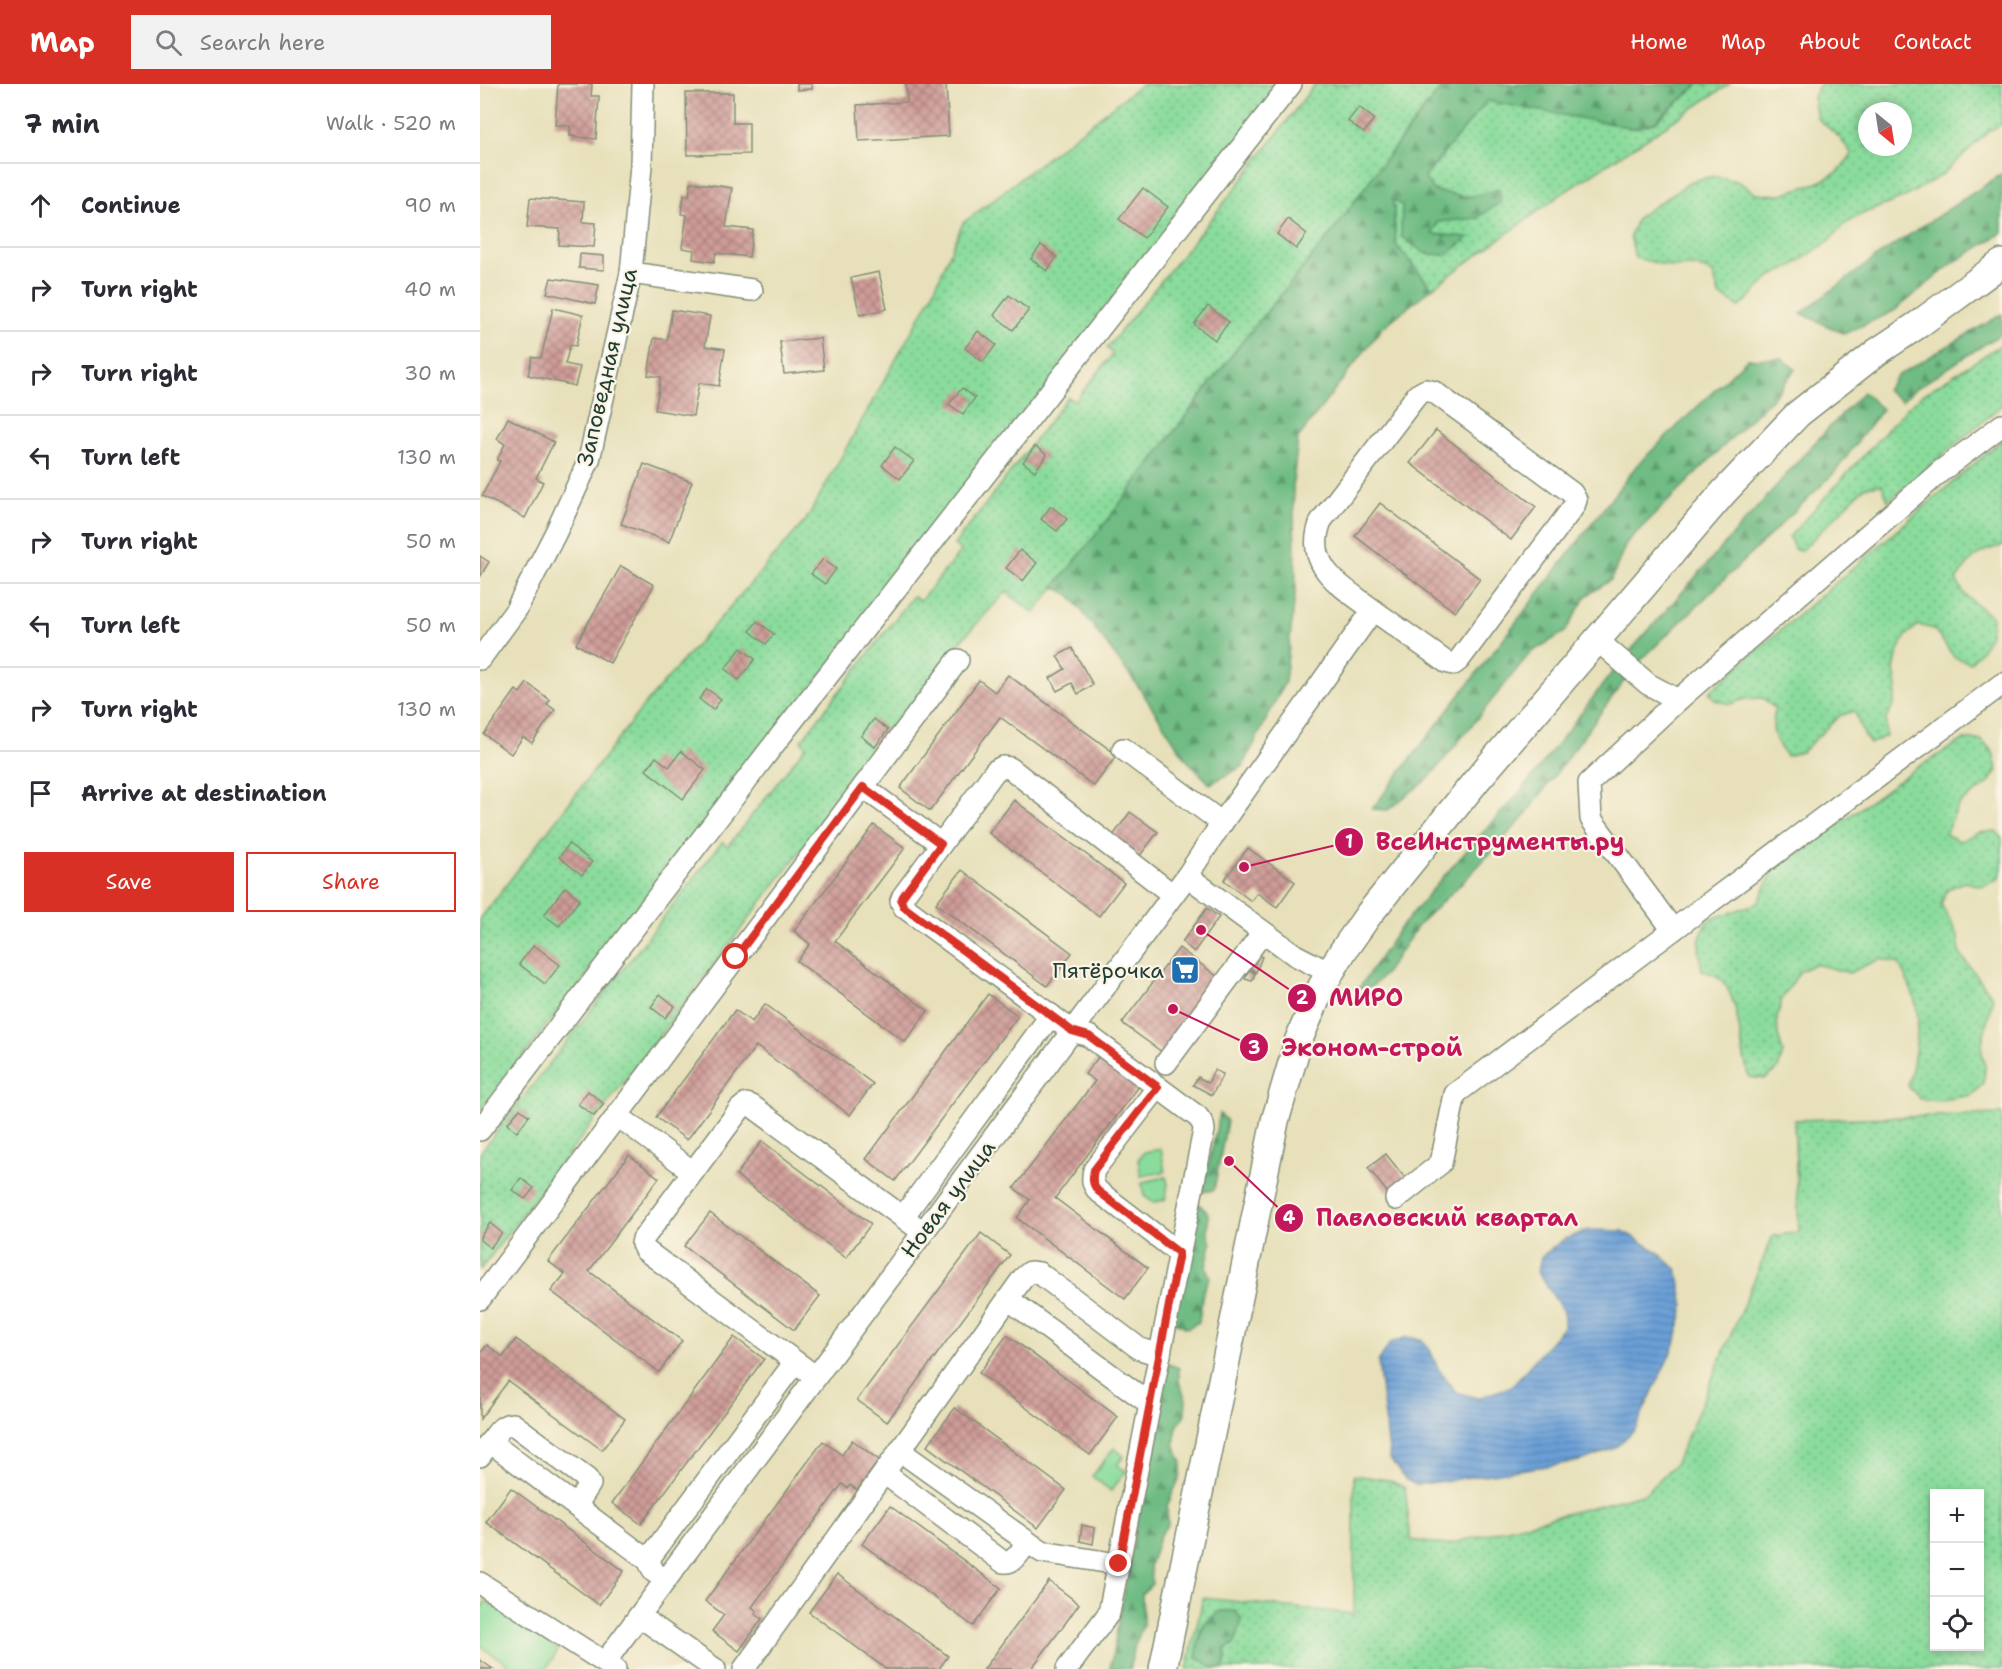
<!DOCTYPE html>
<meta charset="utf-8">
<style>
:root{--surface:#fff;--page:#f2f2f3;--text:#2b2b33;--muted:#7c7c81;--line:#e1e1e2;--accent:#d93025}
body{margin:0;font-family:"Shantell Sans",sans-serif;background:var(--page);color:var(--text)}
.controls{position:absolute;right:18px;bottom:18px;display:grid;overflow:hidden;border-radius:0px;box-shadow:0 3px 9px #0003}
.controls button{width:54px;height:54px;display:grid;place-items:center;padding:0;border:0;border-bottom:2px solid var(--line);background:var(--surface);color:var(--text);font:30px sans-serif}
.compass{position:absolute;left:1378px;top:18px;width:54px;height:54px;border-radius:50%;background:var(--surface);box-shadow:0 3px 9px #0003;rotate:150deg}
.stop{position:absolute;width:18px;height:18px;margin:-14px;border:4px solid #d93025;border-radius:50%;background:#fff}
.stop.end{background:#d93025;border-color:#fff;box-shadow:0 2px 6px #0008}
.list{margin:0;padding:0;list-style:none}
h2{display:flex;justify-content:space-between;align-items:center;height:78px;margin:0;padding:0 24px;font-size:26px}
h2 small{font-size:20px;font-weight:400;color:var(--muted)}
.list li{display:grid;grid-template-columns:39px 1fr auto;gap:18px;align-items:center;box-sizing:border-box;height:84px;padding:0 24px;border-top:2px solid var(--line)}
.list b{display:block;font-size:22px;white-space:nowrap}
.list em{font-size:20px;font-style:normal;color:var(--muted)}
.actions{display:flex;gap:12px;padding:18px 24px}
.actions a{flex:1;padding:14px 0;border:2px solid var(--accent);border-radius:0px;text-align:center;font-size:21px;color:var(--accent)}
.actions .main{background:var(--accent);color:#fff}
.icon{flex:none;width:33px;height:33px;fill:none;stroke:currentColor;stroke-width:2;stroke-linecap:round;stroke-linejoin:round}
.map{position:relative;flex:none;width:1522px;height:1585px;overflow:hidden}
header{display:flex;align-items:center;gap:36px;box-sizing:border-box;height:84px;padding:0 30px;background:var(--accent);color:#fff}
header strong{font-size:28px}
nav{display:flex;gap:33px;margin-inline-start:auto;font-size:21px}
.search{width:420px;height:54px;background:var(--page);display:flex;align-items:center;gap:15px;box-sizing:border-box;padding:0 21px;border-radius:0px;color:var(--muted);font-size:22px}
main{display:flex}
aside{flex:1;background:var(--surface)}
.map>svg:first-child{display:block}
.grass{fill:url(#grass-dots);stroke:#548c68;stroke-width:1.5;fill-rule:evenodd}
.forest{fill:url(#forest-firs);stroke:#477c5c;stroke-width:1.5}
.park{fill:#8adc9c;stroke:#548c68;stroke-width:1.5}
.water{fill:url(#water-rules);stroke:#456e86;stroke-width:1.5}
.building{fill:url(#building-cross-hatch)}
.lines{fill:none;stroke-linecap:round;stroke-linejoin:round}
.minor-casing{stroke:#838e77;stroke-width:24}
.major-casing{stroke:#838e77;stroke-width:30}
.minor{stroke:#fff;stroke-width:21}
.major{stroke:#fff;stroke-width:27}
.route{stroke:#d93025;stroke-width:8}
.labels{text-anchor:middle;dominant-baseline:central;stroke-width:4.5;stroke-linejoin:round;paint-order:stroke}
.street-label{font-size:22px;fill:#1f3d34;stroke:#fcf5e5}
.poi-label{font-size:22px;fill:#1f3d34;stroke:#fcf5e5;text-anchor:end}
.leader{fill:none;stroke:#c2185b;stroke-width:2}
.callout-dot{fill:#c2185b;stroke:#fcf5e5;stroke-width:2}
.mark-label{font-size:18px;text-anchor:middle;font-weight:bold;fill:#fff}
.callout-label{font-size:24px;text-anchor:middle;font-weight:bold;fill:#c2185b;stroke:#fcf5e5;stroke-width:4.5;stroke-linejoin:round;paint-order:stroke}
</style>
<header>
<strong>Map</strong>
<div class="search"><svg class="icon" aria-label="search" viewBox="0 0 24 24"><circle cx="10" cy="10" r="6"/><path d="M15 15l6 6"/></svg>Search here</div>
<nav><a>Home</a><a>Map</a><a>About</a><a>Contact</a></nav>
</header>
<main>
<aside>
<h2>7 min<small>Walk · 520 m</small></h2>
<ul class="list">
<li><svg class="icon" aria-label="ahead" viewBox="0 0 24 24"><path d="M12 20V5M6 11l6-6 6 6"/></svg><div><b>Continue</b></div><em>90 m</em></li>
<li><svg class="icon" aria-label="right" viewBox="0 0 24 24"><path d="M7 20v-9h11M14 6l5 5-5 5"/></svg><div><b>Turn right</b></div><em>40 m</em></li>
<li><svg class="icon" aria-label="right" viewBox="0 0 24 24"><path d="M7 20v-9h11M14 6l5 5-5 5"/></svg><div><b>Turn right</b></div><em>30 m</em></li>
<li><svg class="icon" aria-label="left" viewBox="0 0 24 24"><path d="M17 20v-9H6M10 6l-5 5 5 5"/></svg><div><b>Turn left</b></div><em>130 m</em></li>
<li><svg class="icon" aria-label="right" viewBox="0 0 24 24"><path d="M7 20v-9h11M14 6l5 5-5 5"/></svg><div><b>Turn right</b></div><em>50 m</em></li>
<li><svg class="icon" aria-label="left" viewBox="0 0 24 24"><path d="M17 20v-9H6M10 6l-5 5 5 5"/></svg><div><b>Turn left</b></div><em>50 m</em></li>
<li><svg class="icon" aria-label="right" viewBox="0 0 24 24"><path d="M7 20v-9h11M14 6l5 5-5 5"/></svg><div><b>Turn right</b></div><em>130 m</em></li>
<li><svg class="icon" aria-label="arrive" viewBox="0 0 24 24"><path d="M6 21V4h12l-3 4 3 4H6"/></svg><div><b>Arrive at destination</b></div></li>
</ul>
<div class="actions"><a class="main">Save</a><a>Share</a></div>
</aside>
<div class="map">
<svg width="1522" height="1585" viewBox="0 0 1522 1585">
<defs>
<pattern id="grass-dots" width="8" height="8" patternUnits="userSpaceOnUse" patternTransform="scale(1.5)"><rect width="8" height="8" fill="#8adc9c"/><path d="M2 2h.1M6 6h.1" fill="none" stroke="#70b480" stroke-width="1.8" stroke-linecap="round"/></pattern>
<pattern id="forest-firs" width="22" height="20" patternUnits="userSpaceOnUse" patternTransform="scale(1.5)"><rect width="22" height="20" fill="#6fbc84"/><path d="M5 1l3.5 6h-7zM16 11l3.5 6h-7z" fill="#5b9a6d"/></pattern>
<pattern id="water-rules" width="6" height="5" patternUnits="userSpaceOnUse" patternTransform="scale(1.5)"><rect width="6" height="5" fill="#6b9fd7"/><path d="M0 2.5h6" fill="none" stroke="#5783af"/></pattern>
<pattern id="building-cross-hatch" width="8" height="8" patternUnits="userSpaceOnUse" patternTransform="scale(1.5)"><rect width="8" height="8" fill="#cf9c98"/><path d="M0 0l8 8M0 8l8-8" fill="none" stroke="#a7807d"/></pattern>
</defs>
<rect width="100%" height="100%" fill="#fcf5e5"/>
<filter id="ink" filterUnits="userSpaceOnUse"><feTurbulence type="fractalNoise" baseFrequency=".0167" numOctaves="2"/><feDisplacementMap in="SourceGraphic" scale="12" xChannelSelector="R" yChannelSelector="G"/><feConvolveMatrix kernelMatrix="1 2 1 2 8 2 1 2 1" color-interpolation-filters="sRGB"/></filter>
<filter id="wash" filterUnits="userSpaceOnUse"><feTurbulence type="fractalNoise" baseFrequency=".008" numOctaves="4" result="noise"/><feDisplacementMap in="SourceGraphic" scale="24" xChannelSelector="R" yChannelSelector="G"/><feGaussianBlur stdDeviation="1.35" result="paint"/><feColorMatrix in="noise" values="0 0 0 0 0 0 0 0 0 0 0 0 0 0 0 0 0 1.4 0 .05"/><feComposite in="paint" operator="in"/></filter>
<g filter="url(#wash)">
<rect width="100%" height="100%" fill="#e7e0ba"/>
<!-- grass -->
<g class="grass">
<path d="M662,0H801L762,56L0,1027V835L165,620L326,436L452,211L483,139Z"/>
<path d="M835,0H964L901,81L854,146L758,263L626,438L554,529L526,508L485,552L0,1186V1069L242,758L248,762L326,662L321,657L433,512L440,517L481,467L474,461L588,313L595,317L633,270L627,264L752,109Z"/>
<path d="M1219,0H1250L1086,107L952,204L916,161L913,116L922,121V152L988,153L951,150L959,138L997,134L1019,106L988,113L954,107L944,94L1007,16L1154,44L1174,39Z"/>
<path d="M1340,0H1522V40L1510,46L1462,91L1423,114L1382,130L1363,141L1349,157L1311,183L1290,193L1260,223L1239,211L1233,189L1214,182L1193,183L1155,174L1150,152L1158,133L1212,97L1234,92L1257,97L1276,109L1298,111L1340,98L1358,88L1372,70L1359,53L1337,34L1333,13ZM1387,27H1423V63H1387Z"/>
<path d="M1522,260V321L1408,417L1402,401L1385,403L1322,466H1315L1309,453L1426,325L1442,311Z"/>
<path d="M1522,356V462C1498,466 1490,476 1476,496L1485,511L1512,533C1511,556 1506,562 1490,579L1474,573L1454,545L1438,541L1426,552L1418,567L1414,585L1417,603L1414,620L1406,635V652L1390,660L1380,643L1375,627L1359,632L1322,668L1306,672C1293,654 1291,647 1295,625L1283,614L1265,615L1250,620L1235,616L1229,608Z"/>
<path d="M1483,656H1501L1513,668L1517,686L1508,700L1480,719L1465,750L1480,757L1498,749L1516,747L1522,754V785L1518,796L1502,802L1484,798L1468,805L1461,820L1478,851L1480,870L1513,913L1501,963L1505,982L1504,999L1492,1011L1457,1017L1440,1015L1428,1002C1433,984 1440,944 1437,927C1435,911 1426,893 1418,879L1400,875L1369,889L1335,880L1320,887L1302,915L1297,934L1298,951L1303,969L1298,985L1285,995L1269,993C1259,966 1261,912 1239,894C1235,890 1227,888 1222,886C1218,864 1217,855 1228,836L1278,819L1293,787L1435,685Z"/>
<path d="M1522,1030V1585H743L746,1574L745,1565L755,1559L757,1549L755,1527H740L727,1537L720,1547L719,1559L731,1582L742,1585H707L723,1514L874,1530V1391L909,1396L925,1404L931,1456L966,1461L1166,1409L1196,1379L1293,1152L1319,1148L1314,1036ZM1454,1410H1500V1562H1454Z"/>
</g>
<!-- forest -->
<g class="forest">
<path d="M964,0H1219L1173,39L1154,44L1007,17L944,93L954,107L988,113L1019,106L1021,118L997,134L958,138L952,150L989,153L967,171L946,170L921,152L922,121L913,116L916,161L952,204L902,244L818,354L813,399L816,502L805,598L763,682L730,700L706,675L660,605L590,511L574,503L626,438L758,263L854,146L901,81Z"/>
<path d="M1522,90V149L1473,179L1414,227L1364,250L1321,229L1403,168Z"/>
<path d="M1522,230V249L1432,307L1422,317L1406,306L1417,292Z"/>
<path d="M1302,274L1315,285L1297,309L1147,458L1131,496L1106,512L1085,548L1050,569L950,693L908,726L892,725L1157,381L1267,275Z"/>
<path d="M1383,308L1402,325L1355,388L1155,582L1044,733L985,796L940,839L904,891L891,903L879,904L918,847L962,794L1046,701L1137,582L1327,367Z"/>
<path d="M740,1030L747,1037L734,1106L722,1108Z"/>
<path d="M716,1117L728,1129V1149L731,1160L726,1183L730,1193L723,1207L719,1238L707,1244L693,1237Z"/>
<path d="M686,1279L699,1284V1298L706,1315L705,1330L697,1343L694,1360L702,1379L700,1393L687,1422L688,1440L680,1451L670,1481L672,1500L662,1510L663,1541L652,1569L651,1585H630Z"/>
<path d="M740,1527H755L762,1536L755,1559L745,1565L746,1574L743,1585L731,1582L716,1573C721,1547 718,1544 740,1527Z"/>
</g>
<!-- park -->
<g class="park">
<path d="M681,1065L685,1088L661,1092L658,1076L664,1068Z"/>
<path d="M686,1093L688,1100L685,1116L674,1118L664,1112L662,1098Z"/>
<path d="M634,1364L644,1372L637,1381L646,1387L631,1407L612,1392Z"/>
<path d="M6,1517L79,1565L66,1585H35L0,1562V1526Z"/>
</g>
<!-- water -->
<path class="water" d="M1109,1146L1143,1147L1177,1167L1197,1186L1204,1222L1195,1260L1155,1345L1135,1364L1101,1377L936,1401L926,1396L910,1375L898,1278L910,1259L927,1253L941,1255L950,1266L959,1286L976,1308L998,1314L1032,1302L1084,1242V1229L1058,1188L1061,1173L1083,1156Z"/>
<g id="blocks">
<!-- building -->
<g class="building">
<path d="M78,0H112L111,12H119L116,55L90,52V42L75,41Z"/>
<path d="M317,0H332V5L317,6Z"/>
<path d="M426,0H466L469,52L379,57L377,21L427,18Z"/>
<path d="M206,9H253V39H269V70L207,71Z"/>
<path d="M879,23L894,35L884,49L868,37Z"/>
<path d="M211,98L252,104L246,143L273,146L269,173L236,169L234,178L213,175L214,166L202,164L207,131L201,130L204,111L209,112Z"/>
<path d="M663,104L688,123L664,154L639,135Z"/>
<path d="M50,114L104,118L103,138L116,139L114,163L79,161L80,145L47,143Z"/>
<path d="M808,135L827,150L816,165L797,150Z"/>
<path d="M561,161L577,173L567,187L551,175Z"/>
<path d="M100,170L124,172V186L99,184Z"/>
<path d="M399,188L407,225L380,231L371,194Z"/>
<path d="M71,194L119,201L115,220L67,209Z"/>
<path d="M529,211L549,226L533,246L514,231Z"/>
<path d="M728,222L749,238L735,256L714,240Z"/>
<path d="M73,224L103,231L96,262L90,261L85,280L100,283L95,302L48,291L52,273L61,274Z"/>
<path d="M192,226L230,232L225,262L245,265L239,302L219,299L213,332L175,326L181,293L168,291L174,254L187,256Z"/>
<path d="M498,247L516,261L503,278L485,264Z"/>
<path d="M340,254L344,286L304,290L300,258Z"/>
<path d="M482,304L495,314L483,330L469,320Z"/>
<path d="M28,334L74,358L56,394L63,398L45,434L2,412L20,377L17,376L25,360L17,355Z"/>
<path d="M956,346L1056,423L1031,456L930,379Z"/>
<path d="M555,362L567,371L555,387L543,378Z"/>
<path d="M415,363L434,377L420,395L402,381Z"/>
<path d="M164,380L212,398L189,458L141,440Z"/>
<path d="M900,419L1000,495L975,528L875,452Z"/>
<path d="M571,422L587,435L577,447L561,435Z"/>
<path d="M540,466L557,479L543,497L526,484Z"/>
<path d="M0,472L9,478L0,493Z"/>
<path d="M343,475L356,485L345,500L331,490Z"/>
<path d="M141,482L174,501L130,579L96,560Z"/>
<path d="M277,537L294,550L286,560L270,547Z"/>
<path d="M261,564L275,575L259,596L245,585Z"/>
<path d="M592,564L613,601L598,610L592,599L577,607L570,594L585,585L577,572Z"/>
<path d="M528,591L637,671L614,702L520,633L450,727L420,704L499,596L515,608Z"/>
<path d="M47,599L70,616L67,620L75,626L52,659L43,653L31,670L4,650L36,606L40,609Z"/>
<path d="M227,605L241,615L233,626L219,615Z"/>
<path d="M394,635L408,646L395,663L381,652Z"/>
<path d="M201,667L225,686L203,715L166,686L176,673L189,683Z"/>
<path d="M534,716L644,799L619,832L509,749Z"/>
<path d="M650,728L678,748L659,773L632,753Z"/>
<path d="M394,741L425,764L355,857L448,927L425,958L317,877L330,860L314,847Z"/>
<path d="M89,760L112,778L102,791L79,773Z"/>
<path d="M768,764L815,798L797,823L777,809L771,817L744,796Z"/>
<path d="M482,786L592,869L567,902L456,819Z"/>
<path d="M85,803L100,815L79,842L64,831Z"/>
<path d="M727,824L739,833L714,868L702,858Z"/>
<path d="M54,861L80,881L65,900L39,880Z"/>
<path d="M699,864L738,893L682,968L642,939Z"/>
<path d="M774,870L782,873L776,888L769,884Z"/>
<path d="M769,886L775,889L772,897L765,895Z"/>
<path d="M180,910L195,922L185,934L171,923Z"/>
<path d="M508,910L538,932L415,1097L386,1075Z"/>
<path d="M285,920L393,1000L370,1031L276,962L207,1056L176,1033L255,926L272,938Z"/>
<path d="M620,971L660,1001L575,1114L668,1184L645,1215L537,1134L550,1116L534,1104L615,997L605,990Z"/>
<path d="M734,986L743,990L732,1011L713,1001L718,993L728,999Z"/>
<path d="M108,1007L124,1020L114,1032L98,1020Z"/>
<path d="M40,1025L49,1032L37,1048L27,1040Z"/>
<path d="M282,1057L391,1140L366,1174L256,1091Z"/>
<path d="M906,1070L925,1094L907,1108L888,1084Z"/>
<path d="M149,1071L179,1094L109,1187L202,1257L179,1288L71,1207L85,1190L68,1177Z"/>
<path d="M41,1094L54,1104L45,1115L32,1106Z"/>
<path d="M230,1129L340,1212L314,1246L204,1162Z"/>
<path d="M10,1139L22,1149L10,1164L0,1156V1153Z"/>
<path d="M501,1149L530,1171L407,1338L377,1316Z"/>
<path d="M527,1251L638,1333L610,1371L499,1289Z"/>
<path d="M254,1253L284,1275L161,1440L132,1419Z"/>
<path d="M36,1255L145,1335L122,1366L28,1297L0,1335V1270L7,1261L23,1273Z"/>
<path d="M475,1324L586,1406L558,1444L447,1362Z"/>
<path d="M372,1356L399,1376L377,1406L370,1401L367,1404L362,1400L272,1523L277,1527L275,1530L282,1535L259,1567L232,1547L244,1531L225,1517L343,1357L362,1371Z"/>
<path d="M31,1404L144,1487L119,1521L6,1438Z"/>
<path d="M410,1422L521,1504L493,1542L382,1460Z"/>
<path d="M602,1441L615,1444L613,1460L600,1457Z"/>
<path d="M357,1490L468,1572L459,1585H406L329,1528Z"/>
<path d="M569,1497L599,1520L584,1541L551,1585H504Z"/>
<path d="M0,1576L13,1585H0Z"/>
</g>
</g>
</g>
<g filter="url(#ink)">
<use href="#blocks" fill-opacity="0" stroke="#838e77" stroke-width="1.5"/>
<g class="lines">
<!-- minor casing -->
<g class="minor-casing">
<g id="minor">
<path d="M151,189L272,206"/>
<path d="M1117,556L1168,600L1198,616"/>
<path d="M0,575L36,526L76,448L109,376L151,189L161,82L163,0"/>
<path d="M643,665L742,739"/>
<path d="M383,703L478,576"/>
<path d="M707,792L742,739L893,526L966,578L974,580L979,576L1094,422L1096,416L1092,409L954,308L946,306L937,311L841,437C823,483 862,502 893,526"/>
<path d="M1193,846L1522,600"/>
<path d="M686,979L783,848"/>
<path d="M678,1003L614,1086C612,1095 612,1100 618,1107L699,1169"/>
<path d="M138,1032L213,1088"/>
<path d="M0,1046L288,668L811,0"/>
<path d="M916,1115L961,1079L975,1010L1193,846L1111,735L1109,699L1198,616L1461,387L1522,341"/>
<path d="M423,1133L571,931"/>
<path d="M0,1215L383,703L461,760"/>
<path d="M528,1215L543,1194L550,1188L559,1189L660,1265L680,1271"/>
<path d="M336,1293L165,1166L162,1160L163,1155L260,1025L266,1020L272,1022L443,1148"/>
<path d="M670,1320L724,1046L723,1040L718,1033L609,952L592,947L424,823L421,817L423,812L515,687L522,683L530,684L693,811"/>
<path d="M10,1358C17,1350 21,1340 33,1340L107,1395L110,1400L96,1422"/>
<path d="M420,1367L562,1468L638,1480"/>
<path d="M0,1372L10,1358L168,1476L174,1488"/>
<path d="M404,1389L523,1478C535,1480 541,1466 547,1458"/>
<path d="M168,1476L315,1278"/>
<path d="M0,1499L135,1585"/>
<path d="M159,1532L235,1585"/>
<path d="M125,1578L707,792L815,871L850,889"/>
<path d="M264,1585L528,1215L670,1320L629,1529L587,1585"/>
</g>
</g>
<!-- major casing -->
<g class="major-casing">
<path id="major" d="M683,1585L795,1037L819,955L841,904L863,867L889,830L996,697L1243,409L1318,330L1397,268L1439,240L1522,179"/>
</g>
<!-- minor -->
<use href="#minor" class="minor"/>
<!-- major -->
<use href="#major" class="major"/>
</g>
</g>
<g class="lines" filter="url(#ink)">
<!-- route -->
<path class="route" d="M256,873L383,703L461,760L423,812L421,817L424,823L592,947L609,952L678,1003L614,1086C612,1095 612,1100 618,1107L699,1169L639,1480"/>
</g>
<!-- icons -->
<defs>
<g id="supermarket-square" transform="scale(1.5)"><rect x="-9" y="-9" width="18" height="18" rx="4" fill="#1f6fb2" stroke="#fcf5e5"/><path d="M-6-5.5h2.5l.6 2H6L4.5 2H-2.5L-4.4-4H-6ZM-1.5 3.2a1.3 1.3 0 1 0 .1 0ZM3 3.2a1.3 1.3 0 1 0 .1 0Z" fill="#fff"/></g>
</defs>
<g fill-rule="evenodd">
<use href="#supermarket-square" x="705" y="886"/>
</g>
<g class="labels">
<!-- street labels -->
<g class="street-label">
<text transform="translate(127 283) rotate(-77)">Заповедная улица</text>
<text transform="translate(468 1115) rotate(-53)">Новая улица</text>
</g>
<!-- poi labels -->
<g class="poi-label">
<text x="684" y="886">Пятёрочка</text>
</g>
</g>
<!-- callouts -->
<path class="leader" d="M764 783L869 758M721 846L822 914M693 925L774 963M749 1077L809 1134"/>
<g class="callout-dot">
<circle cx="764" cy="783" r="6"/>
<circle cx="721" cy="846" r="6"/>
<circle cx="693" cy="925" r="6"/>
<circle cx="749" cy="1077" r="6"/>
<circle cx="869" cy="758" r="15"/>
<circle cx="822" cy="914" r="15"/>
<circle cx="774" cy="963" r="15"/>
<circle cx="809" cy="1134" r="15"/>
</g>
<g class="mark-label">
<text x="869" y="764">1</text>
<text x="822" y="920">2</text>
<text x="774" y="970">3</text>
<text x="809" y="1140">4</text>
</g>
<g class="callout-label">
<text x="1020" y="766">ВсеИнструменты.ру</text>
<text x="886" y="922">МИРО</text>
<text x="892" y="972">Эконом-строй</text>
<text x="967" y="1142">Павловский квартал</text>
</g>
</svg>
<div class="controls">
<button>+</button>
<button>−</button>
<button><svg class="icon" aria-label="locate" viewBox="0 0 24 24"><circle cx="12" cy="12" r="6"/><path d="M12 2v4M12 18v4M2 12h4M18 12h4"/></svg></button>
</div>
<svg class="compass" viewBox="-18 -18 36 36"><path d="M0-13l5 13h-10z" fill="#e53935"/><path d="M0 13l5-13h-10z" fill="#7c7c81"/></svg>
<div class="stop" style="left:256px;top:873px"></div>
<div class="stop end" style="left:639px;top:1480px"></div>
</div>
</main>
